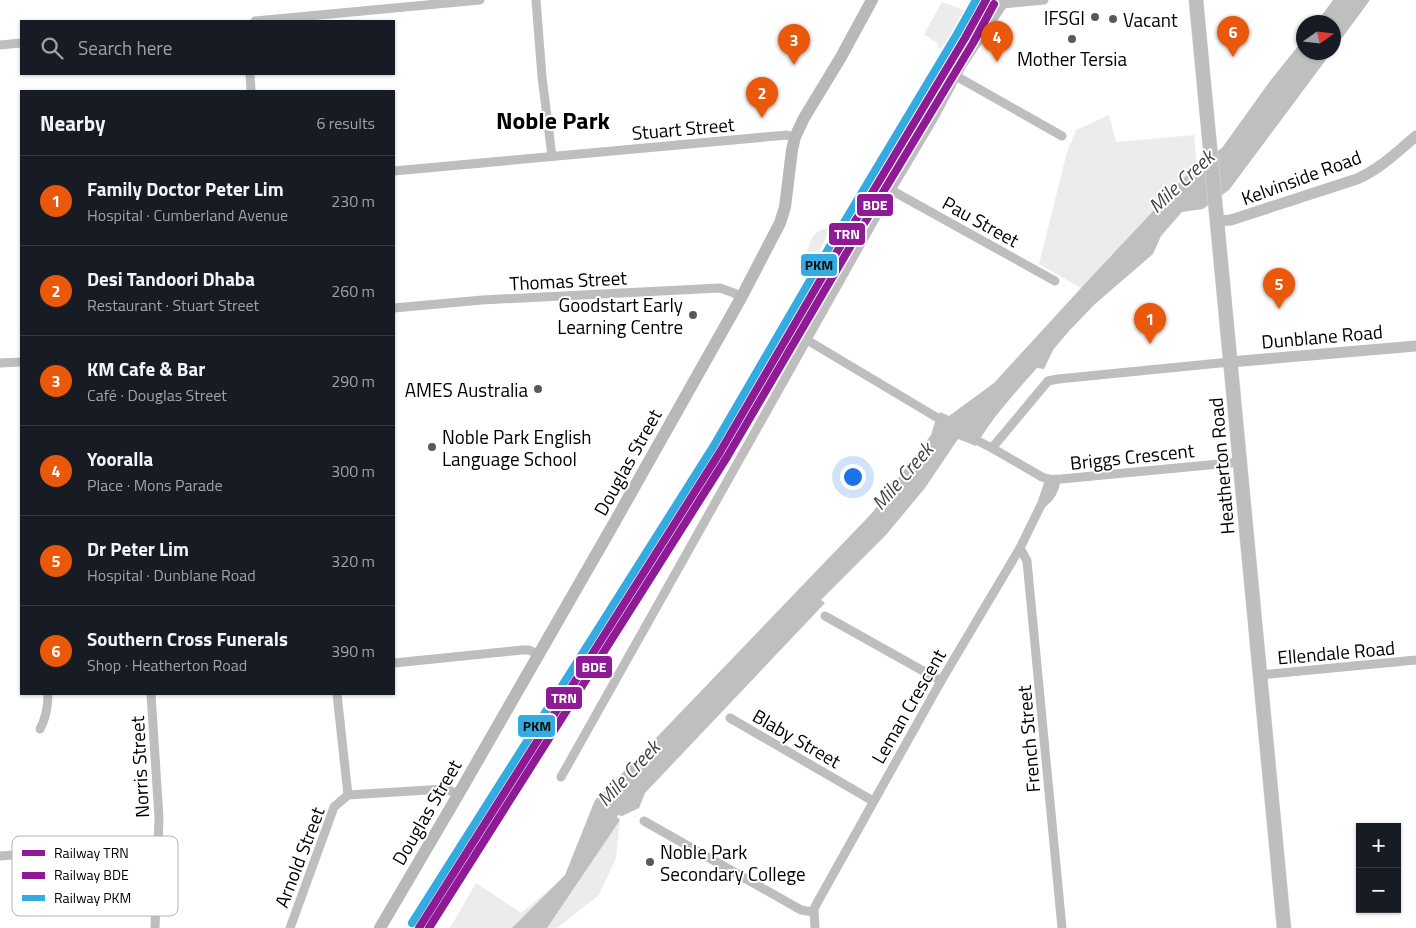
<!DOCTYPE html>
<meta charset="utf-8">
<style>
:root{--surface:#171b24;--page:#20242c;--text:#f1f3f6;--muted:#9ea1a6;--line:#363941;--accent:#ea580c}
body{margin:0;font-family:"Titillium Web",sans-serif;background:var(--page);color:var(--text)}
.controls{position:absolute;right:15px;bottom:15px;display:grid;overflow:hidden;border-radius:0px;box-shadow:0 1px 4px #0004}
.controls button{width:45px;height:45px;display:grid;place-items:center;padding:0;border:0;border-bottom:1px solid var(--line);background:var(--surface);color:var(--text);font:25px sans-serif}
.compass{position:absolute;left:1296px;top:15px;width:45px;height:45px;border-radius:50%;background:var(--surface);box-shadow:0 1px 4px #0004;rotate:76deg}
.you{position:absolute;left:852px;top:476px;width:18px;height:18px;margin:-12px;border:4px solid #fff;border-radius:50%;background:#1a73e8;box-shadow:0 0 0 8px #1a73e833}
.badge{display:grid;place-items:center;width:32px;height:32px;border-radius:50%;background:var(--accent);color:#fff;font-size:16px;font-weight:700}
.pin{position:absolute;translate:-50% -41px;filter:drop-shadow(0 1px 2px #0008)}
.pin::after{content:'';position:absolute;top:26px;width:18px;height:15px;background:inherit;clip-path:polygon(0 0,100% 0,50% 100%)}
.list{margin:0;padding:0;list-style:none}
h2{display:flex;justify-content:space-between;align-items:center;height:65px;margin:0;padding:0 20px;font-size:21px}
h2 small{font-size:16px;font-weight:400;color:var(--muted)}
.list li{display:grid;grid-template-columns:32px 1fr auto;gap:15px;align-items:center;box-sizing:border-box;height:90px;padding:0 20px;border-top:1px solid var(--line)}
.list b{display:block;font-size:19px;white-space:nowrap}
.list p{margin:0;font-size:16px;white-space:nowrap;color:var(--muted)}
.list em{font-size:16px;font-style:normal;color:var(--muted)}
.icon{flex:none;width:28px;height:28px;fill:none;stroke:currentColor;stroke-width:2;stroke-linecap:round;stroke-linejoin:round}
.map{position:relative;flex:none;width:1416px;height:928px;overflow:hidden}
.search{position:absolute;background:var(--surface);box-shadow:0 1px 4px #0004;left:20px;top:20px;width:375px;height:55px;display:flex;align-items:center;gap:12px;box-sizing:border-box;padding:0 18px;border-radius:0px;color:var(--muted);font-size:19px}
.panel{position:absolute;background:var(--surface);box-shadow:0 1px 4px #0004;left:20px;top:90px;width:375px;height:605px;border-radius:0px}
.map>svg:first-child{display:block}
.green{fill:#ececec}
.water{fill:#bfbfbf}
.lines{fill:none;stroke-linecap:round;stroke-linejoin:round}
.primary-casing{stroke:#dbdbdb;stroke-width:15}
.minor{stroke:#bebebe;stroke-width:9}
.tertiary{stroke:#bebebe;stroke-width:11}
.secondary{stroke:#b8b8b8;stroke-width:12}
.primary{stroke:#bebebe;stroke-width:14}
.rail-1-casing{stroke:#fff;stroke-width:11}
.rail-2-casing{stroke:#fff;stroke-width:11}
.rail-3-casing{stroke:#fff;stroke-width:11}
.rail-1{stroke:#8f1a95;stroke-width:8}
.rail-2{stroke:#8f1a95;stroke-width:8}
.rail-3{stroke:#34ace1;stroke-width:8}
.poi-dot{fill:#595959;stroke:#fff;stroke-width:2}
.labels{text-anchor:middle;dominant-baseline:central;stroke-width:4;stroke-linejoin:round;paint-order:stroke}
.poi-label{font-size:19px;fill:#000;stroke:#fff;text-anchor:end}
.street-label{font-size:19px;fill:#000;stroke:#fff}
.water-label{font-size:20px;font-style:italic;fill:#444;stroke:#fff}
.district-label{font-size:24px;font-weight:bold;fill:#000;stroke:#fff}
.key{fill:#fff;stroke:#b2b2b2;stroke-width:1}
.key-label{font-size:14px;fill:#000}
.line-badge{stroke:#fff;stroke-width:2}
.badge-label{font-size:14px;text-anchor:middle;font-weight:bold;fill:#fff}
.pale-badge-label{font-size:14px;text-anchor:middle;font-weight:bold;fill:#111}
</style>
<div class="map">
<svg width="1416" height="928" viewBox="0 0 1416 928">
<rect width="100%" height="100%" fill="#fff"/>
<!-- green -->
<g class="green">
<path d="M942,2L963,10L972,34L955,64L943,58L946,52L937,47L938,44L924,34Z"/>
<path d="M1109,115L1116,142L1194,135L1197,165L1081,288L1039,264L1067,152L1076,130Z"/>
<path d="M831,228L811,268L808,267C807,255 807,238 819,231C822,229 828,229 831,228Z"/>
<path d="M617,817L620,820L616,858L599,895L557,928H450L476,883L521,913L565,877Z"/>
</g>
<!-- water -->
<g class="water">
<path d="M1333,0H1370L1334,49V22H1317Z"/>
<path d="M1303,40L1304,52L1331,53L1229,190L1203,209L1182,212L1161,236L1153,254L1095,304L1069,331L1053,350L1044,369L1037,368C1015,393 992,417 976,446L958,439L925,488L885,536L821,600L825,603L645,793L639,808L622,816L618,815L617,817L620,820L547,928H512L565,875L595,800L607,789L872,513L931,435L935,422L940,412L949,416L994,383L1081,288L1185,177L1197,165L1222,148L1270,81Z"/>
</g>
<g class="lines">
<!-- primary casing -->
<g class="primary-casing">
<path id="primary" d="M1196,0L1284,928"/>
</g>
<!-- minor -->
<g class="minor">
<path d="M536,0L542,77L552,156"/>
<path d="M991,0L1003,4L1044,0"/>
<path d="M255,21L480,0"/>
<path d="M0,45L21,43"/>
<path d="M250,74L251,91"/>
<path d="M956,76L1062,136"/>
<path d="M394,171L787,135L795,137"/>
<path d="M891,190L1055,281"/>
<path d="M394,308L482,300L720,288L734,293L741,298"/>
<path d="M807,340L936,417"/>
<path d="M1230,362L1058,379L1048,381L992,448L1042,477L1051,480L1240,462"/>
<path d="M0,363L21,362"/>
<path d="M980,442L992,448"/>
<path d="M1043,503C1051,497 1055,490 1056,479"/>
<path d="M1020,548L1027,561L1062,928"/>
<path d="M825,616L941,681"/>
<path d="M394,663L522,650H529L539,655"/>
<path d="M1260,675L1416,660"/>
<path d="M151,694L159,818L155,928"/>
<path d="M337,694L348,795"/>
<path d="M730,718L873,801"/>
<path d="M40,729C46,718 48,706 48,694"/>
<path d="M561,777L891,190L932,121L962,65L1006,0"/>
<path d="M644,821L801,910L813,912"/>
<path d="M0,856L36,853"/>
<path d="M290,928L334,807L348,795L444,789L449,790L458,795"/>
<path d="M815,928L814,909L817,903L941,681L1020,548L1042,503L1050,479"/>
</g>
<!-- tertiary -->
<g class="tertiary">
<path d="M1216,221L1231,220L1357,179C1380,169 1397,152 1416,136"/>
<path d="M1230,362L1416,346"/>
</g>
<!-- secondary -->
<path class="secondary" d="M380,928L458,795L613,525L741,298L780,223L785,207L792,150L795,137L804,118L841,57L872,0"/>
<!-- primary -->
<use href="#primary" class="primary"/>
<!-- rail-1 casing -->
<g class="rail-1-casing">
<path id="rail-1" d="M419,928L720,452L845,238L965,38L986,0"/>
</g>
<!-- rail-2 casing -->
<g class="rail-2-casing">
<path id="rail-2" d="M429,928L727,457L853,242L973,43L994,4"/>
</g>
<!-- rail-3 casing -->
<g class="rail-3-casing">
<path id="rail-3" d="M412,923L713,447L837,234L957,34L976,0"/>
</g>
<!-- rail-1 -->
<use href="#rail-1" class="rail-1"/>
<!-- rail-2 -->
<use href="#rail-2" class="rail-2"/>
<!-- rail-3 -->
<use href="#rail-3" class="rail-3"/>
</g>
<!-- markers -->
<g class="poi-dot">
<circle cx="1095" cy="17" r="5"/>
<circle cx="1113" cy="19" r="5"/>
<circle cx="1072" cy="39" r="5"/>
<circle cx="693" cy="315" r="5"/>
<circle cx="538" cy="389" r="5"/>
<circle cx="432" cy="447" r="5"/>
<circle cx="650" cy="862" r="5"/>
</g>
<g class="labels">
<!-- poi labels -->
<g class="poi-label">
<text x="1085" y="17">IFSGI</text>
<text x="1123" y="19" text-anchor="start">Vacant</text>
<text x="1072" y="58" text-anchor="middle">Mother Tersia</text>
<text x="683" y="304">Goodstart Early<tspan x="683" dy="22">Learning Centre</tspan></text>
<text x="528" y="389">AMES Australia</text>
<text x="442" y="436" text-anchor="start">Noble Park English<tspan x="442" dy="22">Language School</tspan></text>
<text x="660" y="851" text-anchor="start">Noble Park<tspan x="660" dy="22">Secondary College</tspan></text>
</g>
<!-- street labels -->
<g class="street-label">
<text transform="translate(683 128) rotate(-5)">Stuart Street</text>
<text transform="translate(1301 177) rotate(-20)">Kelvinside Road</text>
<text transform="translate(981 221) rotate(29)">Pau Street</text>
<text transform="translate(568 280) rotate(-3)">Thomas Street</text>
<text transform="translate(1322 336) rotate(-5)">Dunblane Road</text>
<text transform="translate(1132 456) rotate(-6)">Briggs Crescent</text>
<text transform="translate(627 462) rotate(-61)">Douglas Street</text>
<text transform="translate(1221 466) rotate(-95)">Heatherton Road</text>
<text transform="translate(1336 652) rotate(-5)">Ellendale Road</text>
<text transform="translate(908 706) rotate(-60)">Leman Crescent</text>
<text transform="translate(797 738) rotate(30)">Blaby Street</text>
<text transform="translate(1028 739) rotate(-95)">French Street</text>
<text transform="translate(139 767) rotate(-93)">Norris Street</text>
<text transform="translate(426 812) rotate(-60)">Douglas Street</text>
<text transform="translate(299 857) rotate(-69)">Arnold Street</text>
</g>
<!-- water labels -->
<g class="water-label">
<text transform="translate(1181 181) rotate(-43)">Mile Creek</text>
<text transform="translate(902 476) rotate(-49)">Mile Creek</text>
<text transform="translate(628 773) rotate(-47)">Mile Creek</text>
</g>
<!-- district labels -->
<g class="district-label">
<text x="553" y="120">Noble Park</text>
</g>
</g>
<!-- legend -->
<rect x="12" y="836" width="166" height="80" rx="8" class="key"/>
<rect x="22" y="850" width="23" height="6" fill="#8f1a95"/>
<rect x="22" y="872" width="23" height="7" fill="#8f1a95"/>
<rect x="22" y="895" width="23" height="6" fill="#34ace1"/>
<g class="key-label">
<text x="54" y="858">Railway TRN</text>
<text x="54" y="880">Railway BDE</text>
<text x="54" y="903">Railway PKM</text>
</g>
<g class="line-badge">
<rect x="856" y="193" width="38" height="24" rx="5" fill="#8f1a95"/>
<rect x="828" y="222" width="38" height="24" rx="5" fill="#8f1a95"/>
<rect x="800" y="253" width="38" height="24" rx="5" fill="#34ace1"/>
<rect x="575" y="655" width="38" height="24" rx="5" fill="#8f1a95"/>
<rect x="545" y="686" width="38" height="24" rx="5" fill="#8f1a95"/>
<rect x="517" y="714" width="39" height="24" rx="5" fill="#34ace1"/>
</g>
<g class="badge-label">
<text x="875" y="210">BDE</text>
<text x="847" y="239">TRN</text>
<text x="594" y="672">BDE</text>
<text x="564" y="703">TRN</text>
</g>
<g class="pale-badge-label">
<text x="819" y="270">PKM</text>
<text x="537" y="731">PKM</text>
</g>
</svg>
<div class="controls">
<button>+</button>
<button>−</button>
</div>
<svg class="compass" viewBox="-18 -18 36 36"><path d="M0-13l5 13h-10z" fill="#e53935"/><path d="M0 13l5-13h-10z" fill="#9ea1a6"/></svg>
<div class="you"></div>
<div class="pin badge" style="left:1150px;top:344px">1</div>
<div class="pin badge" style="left:762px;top:118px">2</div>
<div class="pin badge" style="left:794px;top:65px">3</div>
<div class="pin badge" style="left:997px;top:62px">4</div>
<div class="pin badge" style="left:1279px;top:309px">5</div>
<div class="pin badge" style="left:1233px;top:57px">6</div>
<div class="search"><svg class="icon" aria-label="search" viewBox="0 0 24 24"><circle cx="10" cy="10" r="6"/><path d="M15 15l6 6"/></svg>Search here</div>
<section class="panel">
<h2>Nearby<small>6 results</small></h2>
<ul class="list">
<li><span class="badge">1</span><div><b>Family Doctor Peter Lim</b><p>Hospital · Cumberland Avenue</p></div><em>230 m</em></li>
<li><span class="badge">2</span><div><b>Desi Tandoori Dhaba</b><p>Restaurant · Stuart Street</p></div><em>260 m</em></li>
<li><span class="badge">3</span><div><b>KM Cafe &amp; Bar</b><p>Café · Douglas Street</p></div><em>290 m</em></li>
<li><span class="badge">4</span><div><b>Yooralla</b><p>Place · Mons Parade</p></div><em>300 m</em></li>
<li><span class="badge">5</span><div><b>Dr Peter Lim</b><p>Hospital · Dunblane Road</p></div><em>320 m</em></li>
<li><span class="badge">6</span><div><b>Southern Cross Funerals</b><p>Shop · Heatherton Road</p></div><em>390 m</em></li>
</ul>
</section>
</div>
